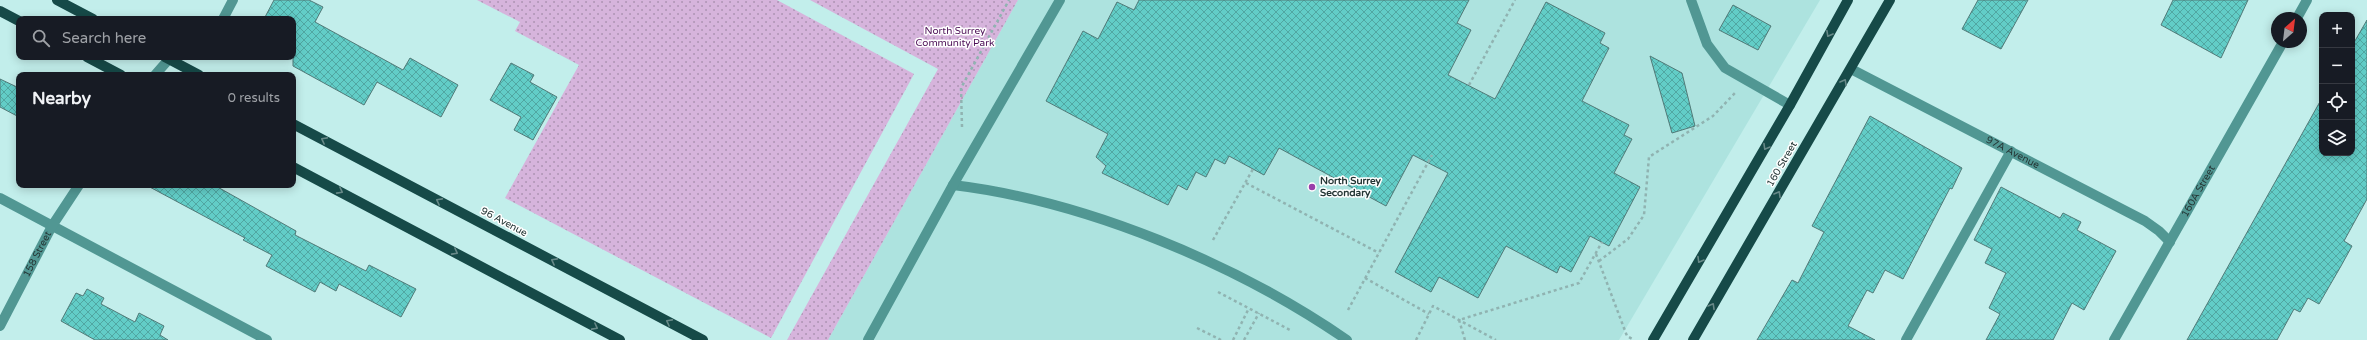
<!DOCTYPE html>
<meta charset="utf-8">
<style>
:root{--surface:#171b24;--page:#20242c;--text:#f1f3f6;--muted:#9ea1a6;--line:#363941}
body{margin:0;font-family:"Varela Round",sans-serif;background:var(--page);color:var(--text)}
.controls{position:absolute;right:12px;top:12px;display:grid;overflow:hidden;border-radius:8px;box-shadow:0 2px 10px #0003}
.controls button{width:36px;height:36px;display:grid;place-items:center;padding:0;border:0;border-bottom:1px solid var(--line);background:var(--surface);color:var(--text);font:20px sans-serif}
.compass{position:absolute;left:2271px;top:12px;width:36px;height:36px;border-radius:50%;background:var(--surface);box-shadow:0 2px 10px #0003;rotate:28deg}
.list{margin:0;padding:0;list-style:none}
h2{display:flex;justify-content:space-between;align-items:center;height:52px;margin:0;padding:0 16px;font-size:17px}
h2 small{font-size:13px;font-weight:400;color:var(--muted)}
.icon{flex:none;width:22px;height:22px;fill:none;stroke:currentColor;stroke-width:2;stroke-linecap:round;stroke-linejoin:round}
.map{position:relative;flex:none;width:2367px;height:340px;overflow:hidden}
.search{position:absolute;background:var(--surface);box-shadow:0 2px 10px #0003;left:16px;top:16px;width:280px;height:44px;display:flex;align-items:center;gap:10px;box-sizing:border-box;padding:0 14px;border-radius:8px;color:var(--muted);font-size:15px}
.panel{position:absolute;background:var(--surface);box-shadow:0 2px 10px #0003;left:16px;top:72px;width:280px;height:116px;border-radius:8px}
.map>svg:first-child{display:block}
.built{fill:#ade3df}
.grass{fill:url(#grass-dots)}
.building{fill:url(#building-cross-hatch);stroke:#517a78}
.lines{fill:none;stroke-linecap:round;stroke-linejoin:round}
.path{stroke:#90b3b1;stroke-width:2.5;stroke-dasharray:3 3;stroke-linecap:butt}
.minor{stroke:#519793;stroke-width:10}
.major{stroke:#164a48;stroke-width:10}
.oneway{stroke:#688988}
.poi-dot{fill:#993faa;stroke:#fff;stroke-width:1.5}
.labels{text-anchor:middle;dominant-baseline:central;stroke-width:3;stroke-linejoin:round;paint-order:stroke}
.park-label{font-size:10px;fill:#4b0d55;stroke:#fff}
.street-label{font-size:10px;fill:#253736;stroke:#fff}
.poi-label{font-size:10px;font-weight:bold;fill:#253736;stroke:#fff;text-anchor:start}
</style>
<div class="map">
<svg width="2367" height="340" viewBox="0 0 2367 340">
<defs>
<pattern id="grass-dots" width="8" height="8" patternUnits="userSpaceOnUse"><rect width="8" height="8" fill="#d6b4dc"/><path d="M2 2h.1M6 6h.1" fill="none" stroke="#ad93b3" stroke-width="1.8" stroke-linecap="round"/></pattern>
<pattern id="building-cross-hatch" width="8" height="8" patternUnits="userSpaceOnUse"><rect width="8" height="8" fill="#62cdc7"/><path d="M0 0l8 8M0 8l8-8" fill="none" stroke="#51a7a2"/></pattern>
</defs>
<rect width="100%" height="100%" fill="#c2eeeb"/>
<!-- built -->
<path class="built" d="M1018,0H1820L1619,340H828Z"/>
<!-- grass -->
<g class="grass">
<path d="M477,0H777L914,74L771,338L505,198L579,65L515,31L520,22Z"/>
<path d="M810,0H1018L828,340H787L938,69Z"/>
</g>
<!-- building -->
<g class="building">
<path d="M274,0H309L323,7L315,22L403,70L410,58L458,85L441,117L377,82L364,105L293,66V19H264Z"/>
<path d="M1139,0H1469L1457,23L1471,30L1448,75L1495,99L1546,2L1605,33L1600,43L1609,48L1582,101L1629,125L1624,135L1632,139L1614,173L1640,187L1609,246L1590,236L1571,272L1560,266L1557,273L1506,246L1478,298L1439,277L1431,292L1395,272L1448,173L1413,155L1386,206L1279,148L1264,175L1229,156L1225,164L1215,159L1206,177L1196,172L1187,190L1178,185L1168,205L1102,173L1106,166L1096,157L1108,134L1046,101L1083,31L1098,39L1117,2L1134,10Z"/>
<path d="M1978,0H2028L2001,49L1962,29Z"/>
<path d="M2173,0H2248L2221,58L2161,25Z"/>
<path d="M1733,5L1771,26L1758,50L1719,30Z"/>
<path d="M2367,20V199L2344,241L2352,246L2341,266L2319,304L2308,298L2300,312L2294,309L2277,340H2187L2322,98V153H2352V46Z"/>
<path d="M1650,56L1682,73L1695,126L1672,133Z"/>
<path d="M511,63L534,75L530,82L557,97L533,140L514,130L521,117L490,100Z"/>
<path d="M0,79L19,88V117L0,107Z"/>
<path d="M1870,116L1962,168L1952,189L1950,188L1903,279L1885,270L1873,293L1867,290L1848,326L1875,340H1757L1792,280L1798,283L1824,232L1812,226Z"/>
<path d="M146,185H214L296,231L295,235L366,271L369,265L416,289L401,317L339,284L336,291L320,282L315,292L266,266L272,255L243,240L245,238Z"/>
<path d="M2001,187L2060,218L2063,213L2081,222L2077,230L2116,251L2084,310L2072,303L2053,340H1986L2000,314L1989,308L2006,273L1985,263L1992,249L1974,240Z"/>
<path d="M87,289L104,298L101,304L135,322L139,313L164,326L160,335L168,340H95L61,321L76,293L83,296Z"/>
</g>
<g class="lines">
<!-- path -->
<g class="path">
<path d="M1469,85L1515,0"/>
<path d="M962,127L961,88L1009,0"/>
<path d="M1246,183L1379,253"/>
<path d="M1213,240L1253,169"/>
<path d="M1596,254L1627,336L1634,340"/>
<path d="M1599,261L1628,239L1644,215L1649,157L1713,116L1735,93"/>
<path d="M1365,278L1429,314"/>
<path d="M1218,292L1290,330"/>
<path d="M1348,310L1432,155"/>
<path d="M1197,328L1221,340"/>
<path d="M1233,340L1249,308"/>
<path d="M1244,340L1259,313"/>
<path d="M1416,340L1433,306L1496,340"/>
<path d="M1465,340L1459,320L1579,283L1602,242"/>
</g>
<!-- minor -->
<g class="minor">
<path d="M1691,0L1707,44L1725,68L1790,105"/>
<path d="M2297,18L2307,0"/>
<path d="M223,19L233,0"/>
<path id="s1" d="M1851,69L2145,221L2159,231L2170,242"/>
<path d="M155,75L169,59"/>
<path d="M953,185C1086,201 1237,264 1347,340"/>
<path d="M0,198L267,340"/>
<path id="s2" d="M0,326L52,226L79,185"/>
<path d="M868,340L953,185L1060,0"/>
<path d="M1906,340L2011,151"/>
<path id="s3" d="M2114,340L2283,42"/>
</g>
<!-- major -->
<g class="major">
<path d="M57,0L93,19"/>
<path d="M0,11L19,21"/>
<path d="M87,57L121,75"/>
<path d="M165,57L199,75"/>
<path d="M293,124L703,340"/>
<path d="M293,167L620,340"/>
<path d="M1653,340L1790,105L1848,0"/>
<path d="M1693,340L1890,0"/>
</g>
</g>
<!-- one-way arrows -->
<defs><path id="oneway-chevron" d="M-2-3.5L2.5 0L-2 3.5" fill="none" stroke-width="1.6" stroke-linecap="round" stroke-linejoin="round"/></defs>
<g class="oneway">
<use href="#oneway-chevron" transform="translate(1829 34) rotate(119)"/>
<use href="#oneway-chevron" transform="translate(1844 82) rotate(-60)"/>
<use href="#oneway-chevron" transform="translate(324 140) rotate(-152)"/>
<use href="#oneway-chevron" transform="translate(1766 147) rotate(120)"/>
<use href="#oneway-chevron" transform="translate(340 191) rotate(28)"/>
<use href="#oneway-chevron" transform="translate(1778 194) rotate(-60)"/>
<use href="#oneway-chevron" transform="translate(439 201) rotate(-152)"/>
<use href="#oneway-chevron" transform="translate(455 252) rotate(28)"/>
<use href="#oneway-chevron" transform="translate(1700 260) rotate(120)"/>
<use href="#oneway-chevron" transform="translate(554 261) rotate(-152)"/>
<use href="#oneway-chevron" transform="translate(1712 306) rotate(-60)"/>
<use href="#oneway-chevron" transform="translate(669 322) rotate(-152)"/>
<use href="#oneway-chevron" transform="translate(595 327) rotate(28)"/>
</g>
<!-- markers -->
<circle class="poi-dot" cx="1312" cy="187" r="4"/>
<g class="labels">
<!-- park labels -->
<g class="park-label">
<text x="955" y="31">North Surrey<tspan x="955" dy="12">Community Park</tspan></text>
</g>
<!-- street labels -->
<g class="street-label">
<text stroke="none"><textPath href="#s1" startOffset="182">97A Avenue</textPath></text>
<text transform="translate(1782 164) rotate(-60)">160 Street</text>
<text stroke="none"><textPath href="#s3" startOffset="171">160A Street</textPath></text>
<text transform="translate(504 222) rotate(28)">96 Avenue</text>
<text stroke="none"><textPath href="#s2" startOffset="81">158 Street</textPath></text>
</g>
<!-- poi labels -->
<g class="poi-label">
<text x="1320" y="181">North Surrey<tspan x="1320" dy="12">Secondary</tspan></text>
</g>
</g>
</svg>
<div class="controls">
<button>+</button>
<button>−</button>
<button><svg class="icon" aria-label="locate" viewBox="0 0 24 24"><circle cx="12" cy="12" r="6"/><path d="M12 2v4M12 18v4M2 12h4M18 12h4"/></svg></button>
<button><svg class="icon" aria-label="layers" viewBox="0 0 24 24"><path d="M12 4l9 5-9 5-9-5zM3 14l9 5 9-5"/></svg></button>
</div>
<svg class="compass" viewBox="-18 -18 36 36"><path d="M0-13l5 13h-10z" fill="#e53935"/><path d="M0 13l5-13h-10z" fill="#9ea1a6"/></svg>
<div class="search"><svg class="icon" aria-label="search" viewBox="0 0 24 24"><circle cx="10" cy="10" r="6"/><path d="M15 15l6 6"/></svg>Search here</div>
<section class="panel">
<h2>Nearby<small>0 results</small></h2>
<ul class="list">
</ul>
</section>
</div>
